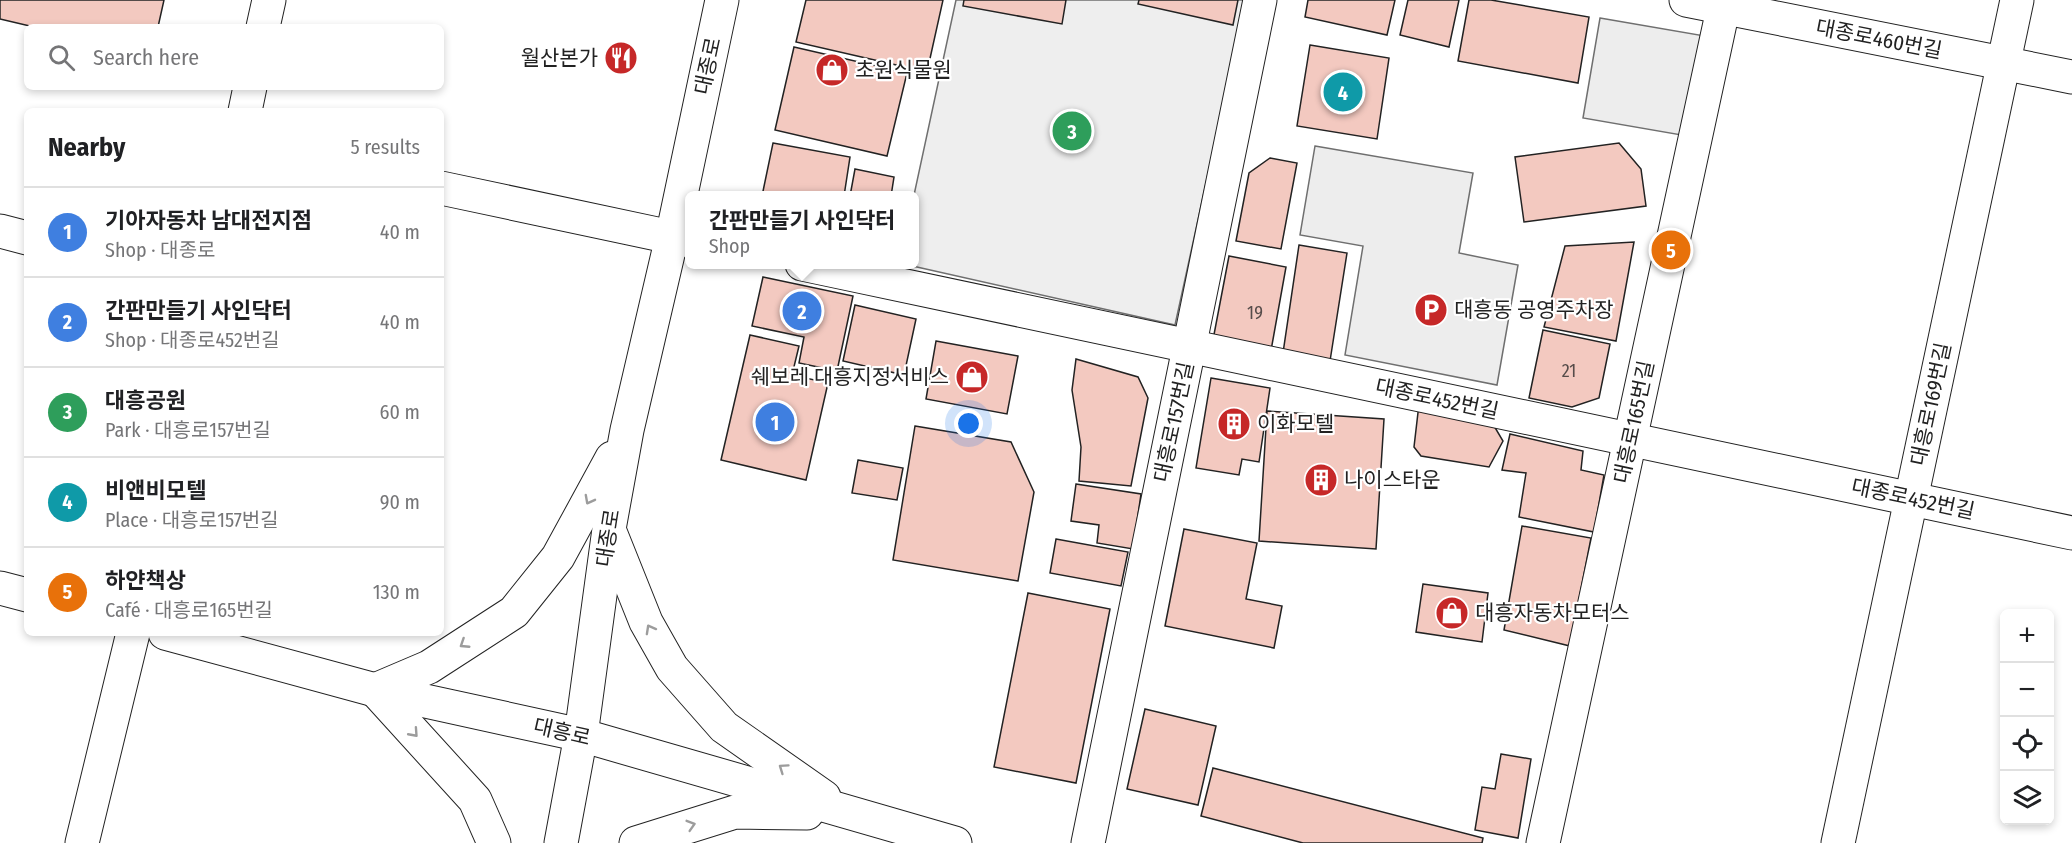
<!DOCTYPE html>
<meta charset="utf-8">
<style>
:root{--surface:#fff;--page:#f6f6f6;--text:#202124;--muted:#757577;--line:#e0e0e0;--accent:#7c3aed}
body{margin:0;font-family:"Fira Sans Condensed","Noto Sans KR",sans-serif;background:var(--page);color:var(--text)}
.controls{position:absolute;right:18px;bottom:18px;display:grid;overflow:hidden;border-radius:9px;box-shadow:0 3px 9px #0003}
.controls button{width:54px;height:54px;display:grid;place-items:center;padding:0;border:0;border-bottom:2px solid var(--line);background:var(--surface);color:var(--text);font:30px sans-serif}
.you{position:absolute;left:969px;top:424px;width:21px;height:21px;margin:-15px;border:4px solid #fff;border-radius:50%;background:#1a73e8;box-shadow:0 0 0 9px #1a73e833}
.badge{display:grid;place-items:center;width:39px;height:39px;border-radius:50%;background:var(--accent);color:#fff;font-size:20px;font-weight:700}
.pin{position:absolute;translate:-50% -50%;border:3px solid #fff;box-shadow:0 2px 6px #0006}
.popup{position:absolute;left:685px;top:191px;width:234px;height:78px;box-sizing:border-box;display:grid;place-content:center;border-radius:9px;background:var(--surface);filter:drop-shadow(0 2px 4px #0005);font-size:20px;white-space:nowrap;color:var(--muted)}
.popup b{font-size:22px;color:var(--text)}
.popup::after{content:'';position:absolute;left:50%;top:100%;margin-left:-12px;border:12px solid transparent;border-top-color:var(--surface)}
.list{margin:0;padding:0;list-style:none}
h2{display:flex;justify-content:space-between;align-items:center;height:78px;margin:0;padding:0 24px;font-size:26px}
h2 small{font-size:20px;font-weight:400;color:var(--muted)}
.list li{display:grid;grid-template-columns:39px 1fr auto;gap:18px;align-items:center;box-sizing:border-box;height:90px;padding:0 24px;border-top:2px solid var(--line)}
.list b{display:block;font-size:22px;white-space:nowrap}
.list p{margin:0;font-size:20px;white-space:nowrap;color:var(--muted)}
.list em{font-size:20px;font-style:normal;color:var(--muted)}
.icon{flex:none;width:33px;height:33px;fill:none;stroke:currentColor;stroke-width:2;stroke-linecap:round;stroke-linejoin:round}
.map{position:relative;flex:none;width:2072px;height:843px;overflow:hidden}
.search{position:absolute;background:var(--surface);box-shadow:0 3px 9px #0003;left:24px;top:24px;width:420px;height:66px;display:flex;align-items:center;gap:15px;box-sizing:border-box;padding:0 21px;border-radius:9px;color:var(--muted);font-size:22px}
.panel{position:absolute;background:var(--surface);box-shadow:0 3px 9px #0003;left:24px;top:108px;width:420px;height:528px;border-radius:9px}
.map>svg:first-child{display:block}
.green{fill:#eee;stroke:#6f6f6f;stroke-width:1.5}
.parking{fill:#ededed;stroke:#6f6f6f;stroke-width:1.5}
.building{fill:#f3c9c0;stroke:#222;stroke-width:1.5}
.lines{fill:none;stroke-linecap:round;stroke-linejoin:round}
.minor-casing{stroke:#222;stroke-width:35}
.major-casing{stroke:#222;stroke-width:35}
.minor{stroke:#fff;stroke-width:33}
.major{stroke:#fff;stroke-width:33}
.oneway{stroke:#9c9c9c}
.labels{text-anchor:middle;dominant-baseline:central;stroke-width:4.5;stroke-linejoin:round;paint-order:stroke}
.number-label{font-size:18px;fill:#564c4a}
.street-label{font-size:21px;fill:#222;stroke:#fff}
.poi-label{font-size:21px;fill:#222;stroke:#fff;text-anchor:start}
</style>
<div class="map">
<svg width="2072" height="843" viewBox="0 0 2072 843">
<rect width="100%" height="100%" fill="#fff"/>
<!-- green -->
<path class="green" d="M956,0H1246L1175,325L908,265L914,264V195Z"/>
<!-- parking -->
<g class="parking">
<path d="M1600,18L1705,36L1687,136L1583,118Z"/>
<path d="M1315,146L1473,173L1459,253L1518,265L1497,385L1345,355L1363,246L1300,235Z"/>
</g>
<!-- building -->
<g class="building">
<path d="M0,0H164L158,27H34L0,19Z"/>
<path d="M806,0H943L927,72L796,42Z"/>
<path d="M964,0H1066L1062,24L963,6Z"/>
<path d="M1139,0H1238L1233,25L1138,4Z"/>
<path d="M1308,0H1395L1387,35L1305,17Z"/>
<path d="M1408,0H1459L1449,47L1400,35Z"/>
<path d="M1469,0H1491L1589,17L1578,83L1458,61Z"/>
<path d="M1310,45L1389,58L1377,139L1297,126Z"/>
<path d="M794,47L907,73L887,156L775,130Z"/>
<path d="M773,143L850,157L844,196H762Z"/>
<path d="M1619,143L1641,169L1646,206L1524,222L1515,157Z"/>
<path d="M1270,158L1297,163L1281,249L1236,241L1249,173Z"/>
<path d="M855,169L894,177L891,196H850Z"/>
<path d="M1634,242L1616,341L1544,327L1565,246Z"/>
<path d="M1299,245L1347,253L1330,361L1283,353Z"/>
<path d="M1229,256L1286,267L1270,356L1212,345Z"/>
<path d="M763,277L853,296L837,371L799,363L804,337L752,326Z"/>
<path d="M855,305L916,319L904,375L843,361Z"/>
<path d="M1543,330L1610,344L1599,398L1572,407L1529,398Z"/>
<path d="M750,335L799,346L792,375L828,383L806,480L721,460Z"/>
<path d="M936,341L1018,356L1007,414L926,399Z"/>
<path d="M1076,359L1138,377L1148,398L1131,486L1079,481L1081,447L1072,390Z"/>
<path d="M1211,378L1270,388L1259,462L1242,459L1239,475L1196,468Z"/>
<path d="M1419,404L1490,419L1503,441L1489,467L1421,456L1414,447Z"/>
<path d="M1267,411L1384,419L1376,549L1259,541Z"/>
<path d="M915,426L1011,442L1034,492L1018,581L893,560Z"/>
<path d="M1510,434L1583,451L1581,470L1604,475L1594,532L1519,517L1526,473L1502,470Z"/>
<path d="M858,460L903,468L897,500L852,493Z"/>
<path d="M1076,484L1141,494L1133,549L1097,543L1099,525L1071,521Z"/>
<path d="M1522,526L1591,538L1570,646L1504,630Z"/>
<path d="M1184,529L1257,543L1246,599L1282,606L1274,648L1165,626Z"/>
<path d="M1056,539L1128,552L1121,586L1050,573Z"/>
<path d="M1423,584L1488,593L1482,642L1416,632Z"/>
<path d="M1028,593L1110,609L1076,783L994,767Z"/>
<path d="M1145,709L1216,726L1198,805L1127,789Z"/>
<path d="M1501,754L1531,759L1518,838L1475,830L1482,787L1495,789Z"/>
<path d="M1213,768L1483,838L1482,843H1303L1201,816Z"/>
</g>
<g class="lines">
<!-- minor casing -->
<g class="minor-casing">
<g id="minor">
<path d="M1686,0L2072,77"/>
<path d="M263,27L269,0"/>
<path d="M245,111L250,87"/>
<path d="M441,188L690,241"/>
<path d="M0,231L27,238"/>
<path d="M802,264L2072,533"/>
<path d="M82,843L133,633"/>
<path d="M1088,843L1260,0"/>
<path d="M1543,843L1725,0"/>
<path d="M1838,843L2017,0"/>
</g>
</g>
<!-- major casing -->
<g class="major-casing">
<g id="major">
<path d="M610,532L646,622L672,668L724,727L824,797"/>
<path d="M0,588L27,595"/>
<path d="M165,633L375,690L581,735L955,843"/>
<path d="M375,690L429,667L514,612L558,557L612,458"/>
<path d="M375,690L475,800L494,843"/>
<path d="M561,843L581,735L609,529L627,430L672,237L722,0"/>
<path d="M636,843L735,812L807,813"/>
</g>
</g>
<!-- minor -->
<use href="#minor" class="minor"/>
<!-- major -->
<use href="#major" class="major"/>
</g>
<!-- one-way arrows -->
<defs><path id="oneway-chevron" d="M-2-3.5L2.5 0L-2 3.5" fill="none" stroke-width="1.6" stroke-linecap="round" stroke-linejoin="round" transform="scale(1.5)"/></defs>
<g class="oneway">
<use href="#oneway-chevron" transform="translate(589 500) rotate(118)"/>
<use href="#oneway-chevron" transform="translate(650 629) rotate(-119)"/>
<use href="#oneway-chevron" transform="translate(464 644) rotate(147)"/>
<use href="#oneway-chevron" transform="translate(414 733) rotate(48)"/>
<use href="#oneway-chevron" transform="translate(783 768) rotate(-145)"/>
<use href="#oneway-chevron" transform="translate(691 825) rotate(-17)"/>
</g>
<!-- icons -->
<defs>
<g id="restaurant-disc" transform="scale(1.725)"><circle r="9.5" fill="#c62828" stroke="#fff"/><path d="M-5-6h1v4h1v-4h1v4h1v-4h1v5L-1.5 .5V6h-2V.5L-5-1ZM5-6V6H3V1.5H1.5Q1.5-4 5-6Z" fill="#fff"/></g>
<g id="shop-disc" transform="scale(1.725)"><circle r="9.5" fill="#c62828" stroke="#fff"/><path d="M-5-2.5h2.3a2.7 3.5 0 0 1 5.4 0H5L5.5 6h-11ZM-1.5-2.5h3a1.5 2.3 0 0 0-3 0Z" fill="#fff"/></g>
<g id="parking-disc" transform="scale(1.725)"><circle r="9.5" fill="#c62828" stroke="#fff"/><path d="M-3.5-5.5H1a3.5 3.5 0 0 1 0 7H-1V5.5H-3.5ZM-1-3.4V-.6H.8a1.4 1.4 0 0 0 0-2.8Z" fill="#fff"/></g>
<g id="building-disc" transform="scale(1.725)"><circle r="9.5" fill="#c62828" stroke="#fff"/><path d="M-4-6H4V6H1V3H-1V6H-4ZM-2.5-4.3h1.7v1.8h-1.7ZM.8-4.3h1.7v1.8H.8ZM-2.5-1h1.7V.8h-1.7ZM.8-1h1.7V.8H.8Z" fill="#fff"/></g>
</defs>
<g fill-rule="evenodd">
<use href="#restaurant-disc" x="621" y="58"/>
<use href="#shop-disc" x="832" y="70"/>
<use href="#parking-disc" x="1431" y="310"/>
<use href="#shop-disc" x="972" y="377"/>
<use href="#building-disc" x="1234" y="424"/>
<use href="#building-disc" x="1321" y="480"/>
<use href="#shop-disc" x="1452" y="613"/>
</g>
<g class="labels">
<!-- number labels -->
<g class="number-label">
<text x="1255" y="313">19</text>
<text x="1569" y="371">21</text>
</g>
<!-- street labels -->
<g class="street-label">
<text transform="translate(1879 39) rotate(11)">대종로460번길</text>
<text transform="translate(708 66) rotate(-78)">대종로</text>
<text transform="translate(1437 399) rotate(12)">대종로452번길</text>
<text transform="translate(1931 404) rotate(-78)">대흥로169번길</text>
<text transform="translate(1174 422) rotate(-78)">대흥로157번길</text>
<text transform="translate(1634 422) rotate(-78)">대흥로165번길</text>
<text transform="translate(1913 499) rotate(12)">대종로452번길</text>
<text transform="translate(608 538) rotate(-81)">대종로</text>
<text transform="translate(562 732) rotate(13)">대흥로</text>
</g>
<!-- poi labels -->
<g class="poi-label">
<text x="598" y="58" text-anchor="end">월산본가</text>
<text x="855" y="70">초원식물원</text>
<text x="1454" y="310">대흥동 공영주차장</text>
<text x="949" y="377" text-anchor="end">쉐보레 대흥지정서비스</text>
<text x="1257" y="424">이화모텔</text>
<text x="1344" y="480">나이스타운</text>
<text x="1475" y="613">대흥자동차모터스</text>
</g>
</g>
</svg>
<div class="controls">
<button>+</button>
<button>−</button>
<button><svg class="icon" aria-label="locate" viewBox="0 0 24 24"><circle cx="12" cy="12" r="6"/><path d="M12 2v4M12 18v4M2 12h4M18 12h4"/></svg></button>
<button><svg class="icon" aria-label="layers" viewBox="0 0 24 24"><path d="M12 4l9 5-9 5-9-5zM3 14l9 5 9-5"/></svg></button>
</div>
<div class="you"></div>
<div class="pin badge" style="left:775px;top:422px;background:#3f7fe0">1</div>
<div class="pin badge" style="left:802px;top:311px;background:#3f7fe0">2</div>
<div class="popup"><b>간판만들기 사인닥터</b>Shop</div>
<div class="pin badge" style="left:1072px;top:131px;background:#2e9e5b">3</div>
<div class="pin badge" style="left:1343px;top:92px;background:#0f9aa8">4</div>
<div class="pin badge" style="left:1671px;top:250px;background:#e8710a">5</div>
<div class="search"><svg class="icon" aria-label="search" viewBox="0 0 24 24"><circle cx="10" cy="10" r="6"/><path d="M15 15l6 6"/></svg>Search here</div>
<section class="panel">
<h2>Nearby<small>5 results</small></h2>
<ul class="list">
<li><span class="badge" style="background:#3f7fe0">1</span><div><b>기아자동차 남대전지점</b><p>Shop · 대종로</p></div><em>40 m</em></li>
<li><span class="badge" style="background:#3f7fe0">2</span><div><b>간판만들기 사인닥터</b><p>Shop · 대종로452번길</p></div><em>40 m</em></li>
<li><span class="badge" style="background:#2e9e5b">3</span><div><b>대흥공원</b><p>Park · 대흥로157번길</p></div><em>60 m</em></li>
<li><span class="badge" style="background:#0f9aa8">4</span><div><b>비앤비모텔</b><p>Place · 대흥로157번길</p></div><em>90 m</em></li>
<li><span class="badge" style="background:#e8710a">5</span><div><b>하얀책상</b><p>Café · 대흥로165번길</p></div><em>130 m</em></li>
</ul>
</section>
</div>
